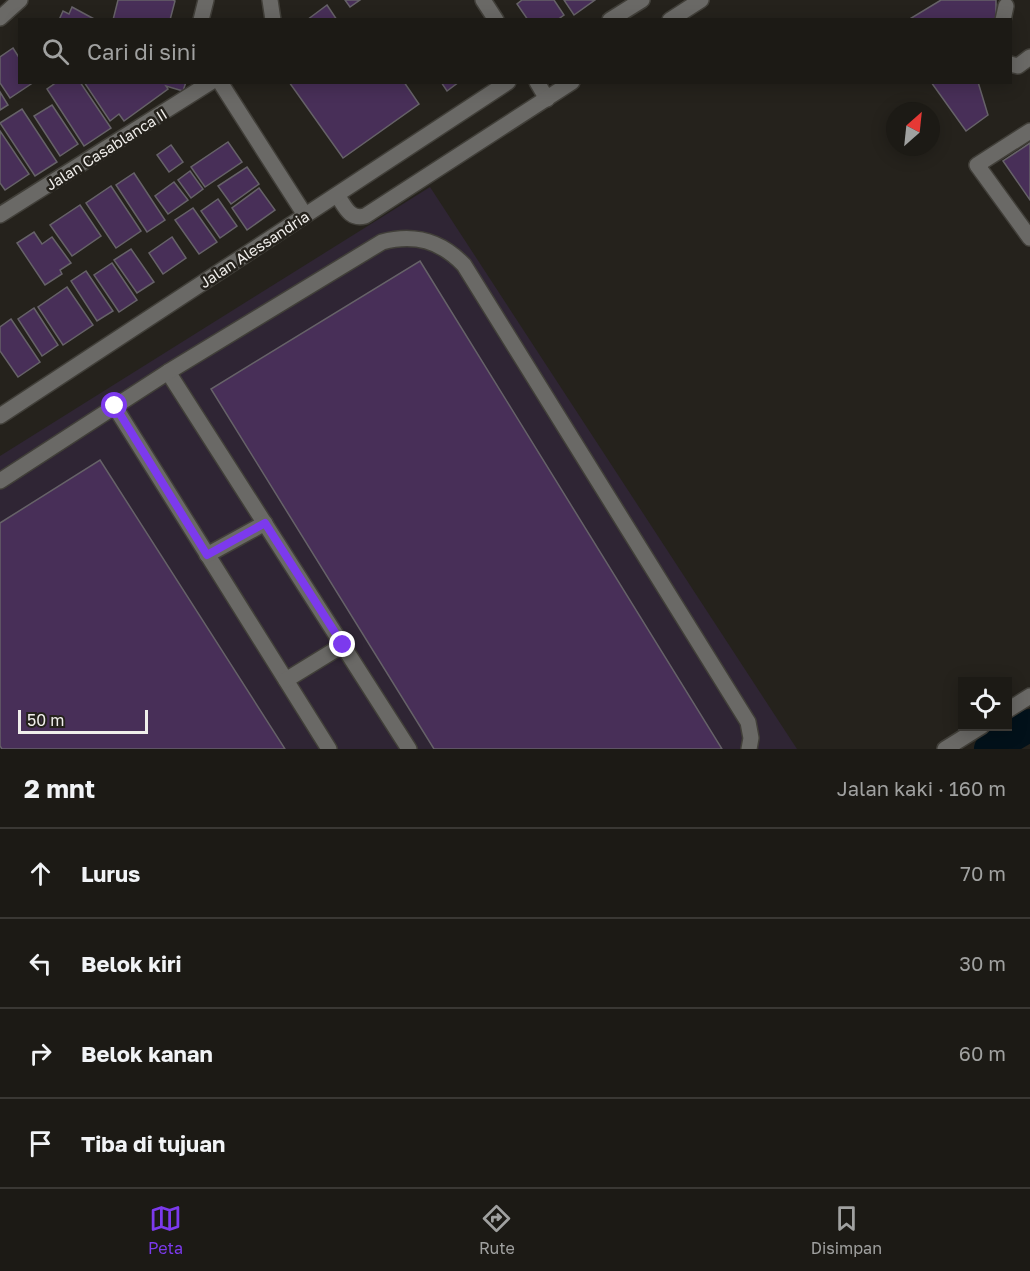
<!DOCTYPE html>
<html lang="id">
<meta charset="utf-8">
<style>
:root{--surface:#1c1a15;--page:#292722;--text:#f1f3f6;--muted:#a0a1a0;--line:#3a3834;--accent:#7c3aed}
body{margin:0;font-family:"Golos Text",sans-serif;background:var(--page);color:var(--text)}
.controls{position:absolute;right:18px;bottom:18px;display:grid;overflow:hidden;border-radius:0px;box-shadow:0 3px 15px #0003}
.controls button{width:54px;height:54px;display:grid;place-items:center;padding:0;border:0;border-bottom:2px solid var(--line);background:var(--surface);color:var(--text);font:30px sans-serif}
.compass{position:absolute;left:886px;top:102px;width:54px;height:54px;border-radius:50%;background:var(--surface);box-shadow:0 3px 15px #0003;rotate:27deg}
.scale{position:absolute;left:18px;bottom:15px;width:130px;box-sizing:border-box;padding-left:6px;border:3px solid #f0eeeb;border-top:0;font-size:16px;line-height:21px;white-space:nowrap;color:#f0eeeb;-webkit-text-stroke:4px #25221c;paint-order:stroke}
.stop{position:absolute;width:18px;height:18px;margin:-14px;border:4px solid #7c3aed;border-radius:50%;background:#fff}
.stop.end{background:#7c3aed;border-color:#fff;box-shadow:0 2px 6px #0008}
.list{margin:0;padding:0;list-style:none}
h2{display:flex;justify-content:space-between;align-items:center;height:78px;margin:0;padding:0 24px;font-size:26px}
h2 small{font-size:20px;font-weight:400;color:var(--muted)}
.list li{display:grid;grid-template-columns:39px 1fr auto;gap:18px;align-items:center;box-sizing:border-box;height:90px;padding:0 24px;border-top:2px solid var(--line)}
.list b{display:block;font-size:22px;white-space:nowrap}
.list em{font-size:20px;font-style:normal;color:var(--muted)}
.icon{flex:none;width:33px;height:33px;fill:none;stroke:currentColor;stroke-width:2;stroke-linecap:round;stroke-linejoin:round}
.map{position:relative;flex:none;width:1030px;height:749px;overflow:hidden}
.search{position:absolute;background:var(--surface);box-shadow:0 3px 15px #0003;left:18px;right:18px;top:18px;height:66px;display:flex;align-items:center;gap:15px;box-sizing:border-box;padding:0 21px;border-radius:0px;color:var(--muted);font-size:22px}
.sheet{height:438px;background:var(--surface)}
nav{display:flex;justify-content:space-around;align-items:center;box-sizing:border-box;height:84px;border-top:2px solid var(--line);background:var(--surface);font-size:16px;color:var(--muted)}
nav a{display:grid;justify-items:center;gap:3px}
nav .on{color:var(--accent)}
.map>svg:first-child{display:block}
.industrial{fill:#2f2534}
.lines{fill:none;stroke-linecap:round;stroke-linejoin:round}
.river{stroke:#02111a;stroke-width:32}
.building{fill:#482f58;stroke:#666268;stroke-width:1.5}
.minor-casing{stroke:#413f39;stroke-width:18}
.minor{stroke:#6a6966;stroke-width:15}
.route{stroke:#7c3aed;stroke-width:8}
.labels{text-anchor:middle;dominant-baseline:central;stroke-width:5;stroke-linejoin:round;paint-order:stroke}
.street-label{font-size:15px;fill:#f0eeeb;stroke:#25221c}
</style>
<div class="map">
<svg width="1030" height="749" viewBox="0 0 1030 749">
<rect width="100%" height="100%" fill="#25221c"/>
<!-- industrial -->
<path class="industrial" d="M430,187L797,749H0V456Z"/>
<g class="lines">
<!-- river -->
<path class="river" d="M990,749L1030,725"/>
</g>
<!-- building -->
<g class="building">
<path d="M118,0H173L175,1L170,20H113Z"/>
<path d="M345,0H360L350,7Z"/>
<path d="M522,0H554L564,15L557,20H528L517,4Z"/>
<path d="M564,0H595L574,15Z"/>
<path d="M941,0H996V20H908Z"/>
<path d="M327,5L337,20H307Z"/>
<path d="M72,7L96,20H59L63,11L69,14Z"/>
<path d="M13,48L20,59V82H34L10,98L0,83V57Z"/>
<path d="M57,82H80L111,128L84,146L47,89Z"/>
<path d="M84,82H186L183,91L166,86L168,89L124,121L119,114L110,121Z"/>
<path d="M289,82H404L419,104L343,158Z"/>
<path d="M441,82H459L447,91Z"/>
<path d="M931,82H978L988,115L966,131Z"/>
<path d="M0,92L8,105L0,110Z"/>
<path d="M52,105L78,144L60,156L34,116Z"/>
<path d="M22,109L57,162L35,176L0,123Z"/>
<path d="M0,131L29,174L5,190L0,183Z"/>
<path d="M228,142L242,162L205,187L191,167Z"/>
<path d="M1030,143V200L1003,161Z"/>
<path d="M171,145L183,162L169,172L157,155Z"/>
<path d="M247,167L259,184L231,204L218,186Z"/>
<path d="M190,171L203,189L191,198L178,180Z"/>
<path d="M134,173L165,220L147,232L116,185Z"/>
<path d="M174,182L188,200L168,214L155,196Z"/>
<path d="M111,186L141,231L116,248L86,203Z"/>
<path d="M259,188L275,210L247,230L232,208Z"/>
<path d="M218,199L237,226L220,238L201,211Z"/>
<path d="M80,205L101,236L72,256L50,225Z"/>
<path d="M193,208L217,242L199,254L175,220Z"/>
<path d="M34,232L42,244L52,237L71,263L60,270L62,274L45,285L17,243Z"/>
<path d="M172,237L186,258L163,274L149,253Z"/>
<path d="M131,249L154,282L137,293L114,260Z"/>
<path d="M420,261L722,749H434L211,389Z"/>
<path d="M112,263L137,300L119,312L94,275Z"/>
<path d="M86,271L113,311L97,321L71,281Z"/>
<path d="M67,287L93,325L63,345L38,307Z"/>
<path d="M34,308L58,345L42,356L18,319Z"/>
<path d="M11,319L40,362L18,377L0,351V327Z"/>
<path d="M100,460L285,749H2L0,746V523Z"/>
</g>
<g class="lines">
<!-- minor casing -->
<g class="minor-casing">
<g id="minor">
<path d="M270,0L273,20"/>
<path d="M483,0L496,20"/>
<path d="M0,18L20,0"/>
<path d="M201,20L206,0"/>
<path d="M610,20L642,0"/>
<path d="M670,20L701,0"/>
<path d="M1003,20L1006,6"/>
<path d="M1010,64L1018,66L1030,57"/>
<path d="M220,82L305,215"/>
<path d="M537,82L547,99"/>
<path d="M1030,131L977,165L1030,238"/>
<path d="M337,195C345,206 349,220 365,216L572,82"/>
<path d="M0,215L211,82"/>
<path d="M168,372L409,749"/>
<path d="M115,407L329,749"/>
<path d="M0,416L508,82"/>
<path d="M0,481L168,372L382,242C415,233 441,241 464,265L748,722L751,738L749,749"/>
<path d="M207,555L265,523"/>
<path d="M286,680L343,645"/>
<path d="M1008,710L1030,696"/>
<path d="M945,749L982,726"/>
</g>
</g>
<!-- minor -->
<use href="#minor" class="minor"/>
</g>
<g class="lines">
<!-- route -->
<path class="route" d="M115,406L207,555L265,523L343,645"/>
</g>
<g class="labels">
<!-- street labels -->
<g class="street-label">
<text transform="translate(106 149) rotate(-32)">Jalan Casablanca II</text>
<text transform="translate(254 249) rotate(-33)">Jalan Alessandria</text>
</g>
</g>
</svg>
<div class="controls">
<button><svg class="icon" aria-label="locate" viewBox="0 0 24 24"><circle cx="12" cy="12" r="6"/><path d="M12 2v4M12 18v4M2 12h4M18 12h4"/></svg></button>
</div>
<svg class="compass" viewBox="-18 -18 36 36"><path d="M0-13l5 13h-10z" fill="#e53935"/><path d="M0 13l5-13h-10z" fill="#a0a1a0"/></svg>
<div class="scale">50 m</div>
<div class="stop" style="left:115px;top:406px"></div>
<div class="stop end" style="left:343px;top:645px"></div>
<div class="search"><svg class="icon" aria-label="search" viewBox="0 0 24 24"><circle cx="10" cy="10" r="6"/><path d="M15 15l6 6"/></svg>Cari di sini</div>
</div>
<section class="sheet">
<h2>2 mnt<small>Jalan kaki · 160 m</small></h2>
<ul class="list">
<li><svg class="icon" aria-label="ahead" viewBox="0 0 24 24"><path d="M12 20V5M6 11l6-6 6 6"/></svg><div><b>Lurus</b></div><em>70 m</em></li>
<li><svg class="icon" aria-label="left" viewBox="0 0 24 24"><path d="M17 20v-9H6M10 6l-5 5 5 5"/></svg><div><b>Belok kiri</b></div><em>30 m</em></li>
<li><svg class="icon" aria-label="right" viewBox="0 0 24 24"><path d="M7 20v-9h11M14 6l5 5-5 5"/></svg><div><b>Belok kanan</b></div><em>60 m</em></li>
<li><svg class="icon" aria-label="arrive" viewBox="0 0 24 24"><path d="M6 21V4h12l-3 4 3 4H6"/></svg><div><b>Tiba di tujuan</b></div></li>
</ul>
</section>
<nav>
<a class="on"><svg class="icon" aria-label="map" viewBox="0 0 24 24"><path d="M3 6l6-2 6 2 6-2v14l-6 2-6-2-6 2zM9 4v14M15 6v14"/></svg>Peta</a>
<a><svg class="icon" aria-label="directions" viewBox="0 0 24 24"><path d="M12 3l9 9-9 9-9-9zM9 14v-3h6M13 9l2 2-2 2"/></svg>Rute</a>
<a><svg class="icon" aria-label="saved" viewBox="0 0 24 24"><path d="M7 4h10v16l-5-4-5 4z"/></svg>Disimpan</a>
</nav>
